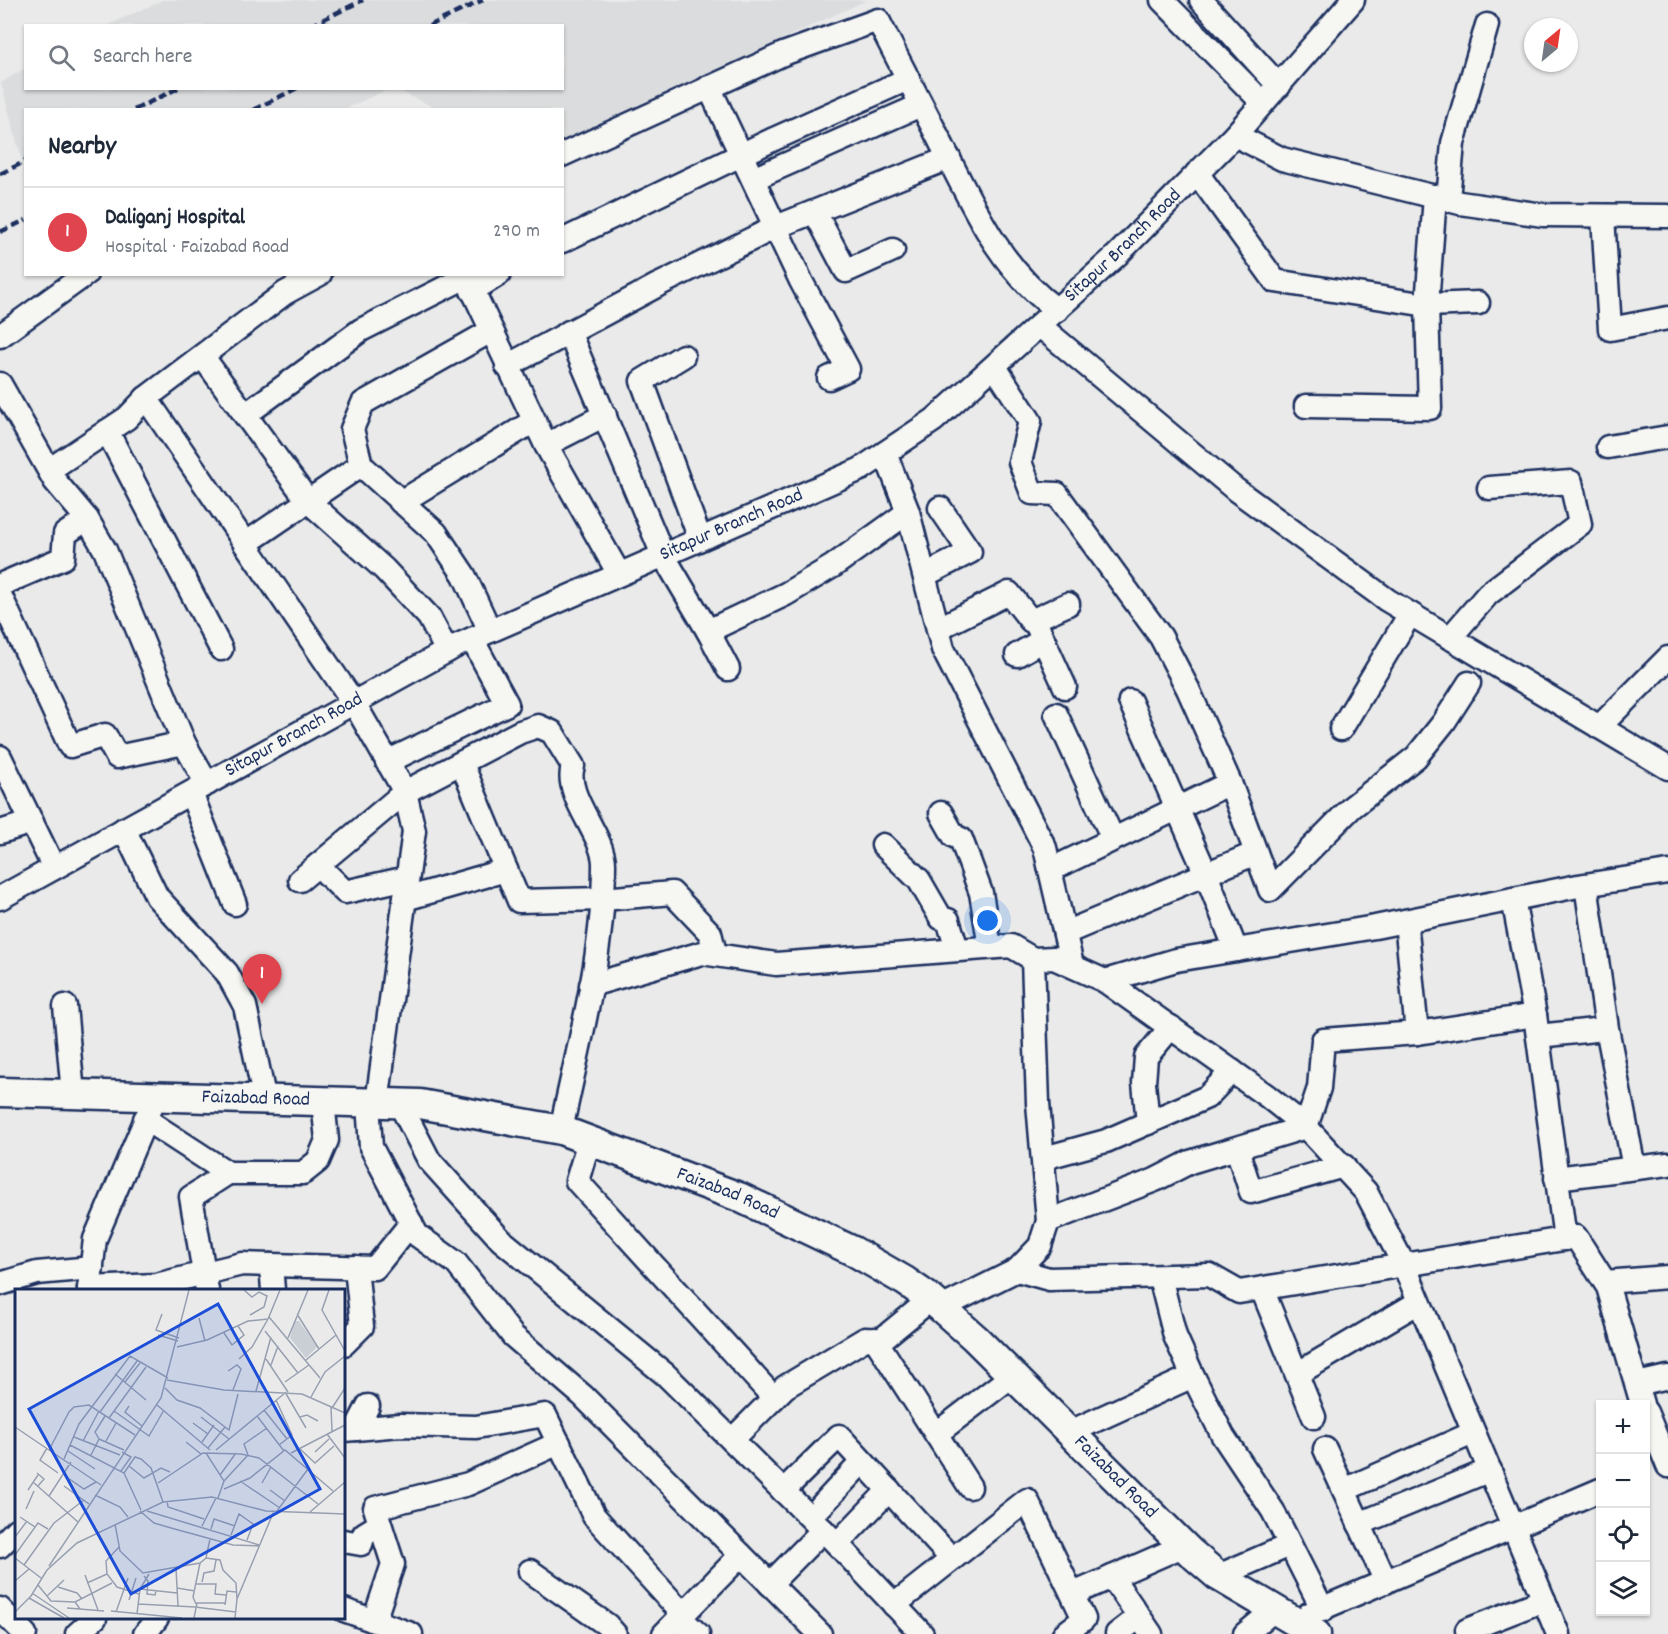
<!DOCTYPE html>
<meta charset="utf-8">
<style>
:root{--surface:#fff;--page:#f2f2f3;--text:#1f2937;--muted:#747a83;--line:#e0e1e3;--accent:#d1495b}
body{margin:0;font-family:Dekko,sans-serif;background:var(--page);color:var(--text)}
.controls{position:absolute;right:18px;bottom:18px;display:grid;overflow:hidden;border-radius:0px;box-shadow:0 2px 4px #0004}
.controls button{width:54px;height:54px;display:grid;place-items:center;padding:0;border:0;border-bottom:2px solid var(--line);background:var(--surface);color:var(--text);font:30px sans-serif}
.compass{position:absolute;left:1524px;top:18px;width:54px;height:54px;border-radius:50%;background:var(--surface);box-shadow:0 2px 4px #0004;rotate:29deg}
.you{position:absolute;left:988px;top:921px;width:21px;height:21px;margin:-15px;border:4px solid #fff;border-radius:50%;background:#1a73e8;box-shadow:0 0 0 9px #1a73e833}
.badge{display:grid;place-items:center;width:39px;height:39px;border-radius:50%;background:var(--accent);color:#fff;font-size:20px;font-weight:700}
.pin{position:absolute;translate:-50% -50px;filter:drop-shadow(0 2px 3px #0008)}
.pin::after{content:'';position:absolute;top:32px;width:21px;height:18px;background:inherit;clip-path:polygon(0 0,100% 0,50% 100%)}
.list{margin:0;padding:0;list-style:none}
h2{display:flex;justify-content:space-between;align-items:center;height:78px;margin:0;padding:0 24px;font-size:26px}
h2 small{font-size:20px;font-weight:400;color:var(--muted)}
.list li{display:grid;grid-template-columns:39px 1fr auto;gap:18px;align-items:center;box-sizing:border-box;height:90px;padding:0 24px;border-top:2px solid var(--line)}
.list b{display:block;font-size:22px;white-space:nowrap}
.list p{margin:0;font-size:20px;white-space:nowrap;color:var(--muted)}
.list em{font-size:20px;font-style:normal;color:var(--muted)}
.icon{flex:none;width:33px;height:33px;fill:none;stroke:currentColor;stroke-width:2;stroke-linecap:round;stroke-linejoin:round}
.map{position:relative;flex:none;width:1668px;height:1634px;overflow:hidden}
.search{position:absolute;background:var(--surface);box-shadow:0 2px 4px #0004;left:24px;top:24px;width:540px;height:66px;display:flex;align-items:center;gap:15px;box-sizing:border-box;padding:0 21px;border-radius:0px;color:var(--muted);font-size:22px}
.panel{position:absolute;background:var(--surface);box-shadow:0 2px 4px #0004;left:24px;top:108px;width:540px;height:168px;border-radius:0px}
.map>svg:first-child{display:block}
.built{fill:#dadcde}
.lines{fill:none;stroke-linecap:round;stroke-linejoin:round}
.minor-casing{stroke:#1b2f5e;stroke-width:27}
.major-casing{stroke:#1b2f5e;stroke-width:33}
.minor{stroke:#f6f6f2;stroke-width:22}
.major{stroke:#f6f6f2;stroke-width:28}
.rail{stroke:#1b2f5e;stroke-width:4.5;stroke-dasharray:9 4.5;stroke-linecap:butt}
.labels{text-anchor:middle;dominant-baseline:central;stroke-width:6;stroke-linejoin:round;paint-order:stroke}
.street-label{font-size:20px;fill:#1b2f5e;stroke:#f6f6f2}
.inset-road{fill:none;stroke:#979fb1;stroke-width:1.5}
.view{fill:#1d4ed8;fill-opacity:0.15;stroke:#1d4ed8;stroke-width:3}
.inset-edge{fill:none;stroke:#1b2f5e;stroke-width:3}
</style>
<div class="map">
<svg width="1668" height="1634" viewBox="0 0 1668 1634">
<rect width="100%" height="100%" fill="#e9eae9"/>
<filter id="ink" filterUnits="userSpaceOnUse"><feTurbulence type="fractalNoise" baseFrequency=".0167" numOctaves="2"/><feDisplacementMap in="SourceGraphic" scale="12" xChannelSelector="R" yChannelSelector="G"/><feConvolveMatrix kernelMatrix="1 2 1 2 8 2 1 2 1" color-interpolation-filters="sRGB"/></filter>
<g filter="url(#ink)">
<!-- built -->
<g class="built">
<path d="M163,0H867L563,140L562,110L437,109L396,89L562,88V26L108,25Z"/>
<path d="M25,68L26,88L388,89L345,109L26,110L25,172L1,83Z"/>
</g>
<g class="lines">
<!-- minor casing -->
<g class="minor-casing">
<g id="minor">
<path d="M1162,0L1263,103"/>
<path d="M1201,0L1279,86"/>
<path d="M709,87L801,281L848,369L829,378"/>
<path d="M1235,135L1282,159L1460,203L1543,215L1668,216"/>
<path d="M562,155L783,54L878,20C900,64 923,107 945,151C975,211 1002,270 1057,310"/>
<path d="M1197,173L1275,281L1427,305L1478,303"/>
<path d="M753,179L921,105"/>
<path d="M1448,200L1453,143L1487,25"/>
<path d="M815,212L846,271L893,250"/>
<path d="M1603,216L1610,329L1668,318"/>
<path d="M562,241L774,139L908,79"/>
<path d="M465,274L546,445L619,574"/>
<path d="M472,291L499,274"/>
<path d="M1040,326L1236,490L1387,600L1668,768"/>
<path d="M569,332L663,555L708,631L786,594L833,566L908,512"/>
<path d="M0,336L86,274"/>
<path d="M683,356L642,381L700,539"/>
<path d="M203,357L308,501L384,569L429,617L447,651"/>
<path d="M507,366L658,285L776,227L949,158"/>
<path d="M995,367L1030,421L1020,462L1032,493L1057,494L1161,637L1188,689L1230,783L1270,890L1352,807L1416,757L1444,722L1469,683"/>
<path d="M0,384L55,481L87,519L105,550L184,743L207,784"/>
<path d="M146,398L354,703L405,792L414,831L377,1103"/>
<path d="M1306,406L1430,408L1427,305L1435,196"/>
<path d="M245,415L361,330L466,277"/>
<path d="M107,431L221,649"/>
<path d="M546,445L605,415"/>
<path d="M1608,447L1668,437"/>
<path d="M885,453L908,512L943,649L1045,848L1072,965"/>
<path d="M361,465L436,533L464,575L490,631"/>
<path d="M49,470L127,418L146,398L285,293L320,274"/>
<path d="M401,502L534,421"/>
<path d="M245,544L361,465L352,429L363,403L491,331"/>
<path d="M925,575L970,552L940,508"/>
<path d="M0,585L63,558L65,534L87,519"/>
<path d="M0,595L70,746L105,735L117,757L184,743"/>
<path d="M1034,619L1065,687"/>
<path d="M939,628L1009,593L1031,621L1068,604"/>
<path d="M708,631L728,669"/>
<path d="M1450,638L1488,594L1580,524L1571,482L1489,488"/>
<path d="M1017,655L1043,640"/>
<path d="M1130,701L1206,874L1236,950"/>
<path d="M1056,714L1113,839"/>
<path d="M1599,727L1668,658"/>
<path d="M1341,729L1410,614"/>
<path d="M0,757L54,868"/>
<path d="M387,762L507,704L472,639"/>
<path d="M462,764L519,901L603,899L672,893L710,933L715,953"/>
<path d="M191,793L235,904"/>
<path d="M941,813L954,836L961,839L981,893L990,947"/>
<path d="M124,829L157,897L227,973L245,1006L265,1101"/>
<path d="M0,832L32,822"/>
<path d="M883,845L919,880L941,918L948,920L957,949"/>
<path d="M318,865L345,892L407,878"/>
<path d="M1050,870L1230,783"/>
<path d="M300,880L405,792L520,732L538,726L552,732L573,766C563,795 604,835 604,864C604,953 579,1043 561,1130"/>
<path d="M1586,885L1607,1028L1634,1168"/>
<path id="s1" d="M0,898L458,645L861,469L934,420L1117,255L1235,135L1353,0"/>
<path d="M405,899L506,870"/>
<path d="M1513,899L1535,1015L1565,1239"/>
<path d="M1406,921L1417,1033"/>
<path d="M1065,933L1256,853"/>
<path d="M1105,981L1176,960L1375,927L1578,886L1668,872"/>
<path d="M591,985L702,953L776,964L1011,946L1033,959L1054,958L1105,981L1267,1096L1306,1127L1366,1192L1404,1265L1558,1634"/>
<path d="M65,1006L73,1094"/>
<path d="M1538,1036L1595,1030"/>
<path d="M368,1103L371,1147L417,1235L456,1263L513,1336L583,1396L820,1634"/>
<path d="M400,1104L429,1160L501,1240L666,1375L837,1544L922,1634"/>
<path d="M145,1119L228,1173H303L318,1161L327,1140L323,1102"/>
<path d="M1148,1123L1144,1083L1146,1057L1171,1027"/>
<path d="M589,1141L577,1181L774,1398"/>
<path d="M1237,1149L1251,1192L1344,1166"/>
<path d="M1044,1158L1106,1141L1207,1097L1232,1071"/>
<path d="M1556,1178L1668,1164"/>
<path d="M1048,1221L1155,1180L1190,1162L1306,1127L1319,1088L1323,1040L1417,1033L1535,1015"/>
<path d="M271,1265L273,1290"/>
<path d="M1017,1270L1049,1279L1209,1275L1239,1292L1576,1237L1608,1287L1642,1404"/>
<path d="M1160,1277L1175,1336L1193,1376L1223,1436L1273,1511L1323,1610"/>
<path d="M1605,1282L1668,1277"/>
<path d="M0,1284L37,1273L92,1268"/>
<path d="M89,1288L156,1285L242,1264L375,1268L411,1223"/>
<path d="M1262,1289L1314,1417"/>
<path d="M89,1290L95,1239L151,1107"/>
<path d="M207,1290L191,1197L228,1173"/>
<path d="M941,1308L1017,1270L1040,1246L1048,1221L1038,1103L1033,959"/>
<path d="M875,1339L970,1487"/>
<path d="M344,1344L362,1326L356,1267"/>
<path d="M1297,1374L1419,1302"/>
<path d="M1637,1384L1668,1377"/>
<path d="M1646,1412L1668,1466"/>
<path d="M356,1429L368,1406"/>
<path d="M344,1430L400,1425L476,1427L545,1415L594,1516L683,1614"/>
<path d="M1070,1432L1193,1376"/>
<path d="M936,1434L1013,1375"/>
<path d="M732,1440L785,1387L865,1339L881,1340L931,1299"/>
<path d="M1325,1449L1386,1582"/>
<path d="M1344,1490L1473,1433"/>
<path d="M783,1491L839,1436L952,1559"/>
<path d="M821,1506L862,1462"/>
<path d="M1359,1524L1490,1470"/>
<path d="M344,1541L361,1544L364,1534L380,1524"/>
<path d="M837,1544L889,1490"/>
<path d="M0,1546L16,1530"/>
<path d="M530,1571L607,1625L615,1634"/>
<path d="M1218,1576L1290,1545"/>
<path d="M1112,1577L1151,1634"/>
<path d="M770,1584L823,1530"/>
<path d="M1073,1594L1183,1546"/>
<path d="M894,1605L1027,1500L1084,1619L1064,1634"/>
<path d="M0,1609L25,1634"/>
<path d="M344,1610L411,1634"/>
<path d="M1309,1614L1600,1490"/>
<path d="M680,1618L698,1634"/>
<path d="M374,1621L393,1564L375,1508L468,1484L559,1443"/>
<path d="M1467,1630L1544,1600"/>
<path d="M77,1634L95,1618"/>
<path d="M145,1634L157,1618"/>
<path d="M664,1634L741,1555"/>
<path d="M1117,1634L1139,1617"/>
<path d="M1245,1634L1274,1610"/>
</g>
</g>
<!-- major casing -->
<g class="major-casing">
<g id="major">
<path id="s2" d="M0,1092L420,1104L561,1130L739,1197L853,1251L905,1281L931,1299L975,1338L1190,1552L1218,1576L1316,1634"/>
</g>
</g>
<!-- minor -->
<use href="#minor" class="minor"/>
<!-- major -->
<use href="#major" class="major"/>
<!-- rail -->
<g class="rail">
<path d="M310,26L363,0"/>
<path d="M429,26L483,0"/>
<path d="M134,110L178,88"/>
<path d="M253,110L297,88"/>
<path d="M0,174L26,161"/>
<path d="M0,232L26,220"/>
</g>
</g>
</g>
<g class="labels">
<!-- street labels -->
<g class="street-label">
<text stroke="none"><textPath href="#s1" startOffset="1308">Sitapur Branch Road</textPath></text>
<text stroke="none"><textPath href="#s1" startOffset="822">Sitapur Branch Road</textPath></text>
<text stroke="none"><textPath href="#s1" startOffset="336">Sitapur Branch Road</textPath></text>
<text stroke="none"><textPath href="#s2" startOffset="256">Faizabad Road</textPath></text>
<text stroke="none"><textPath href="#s2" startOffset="742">Faizabad Road</textPath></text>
<text stroke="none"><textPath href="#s2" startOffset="1228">Faizabad Road</textPath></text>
</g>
</g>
<!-- overview -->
<g transform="translate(15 1289)">
<rect width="330" height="330" fill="#e9eae9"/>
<path d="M280,32H284L302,58L291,69L275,49Z" fill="#caced5"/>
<path class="inset-road" d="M229,1L237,8L244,3L252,7L249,18L235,26M314,1L307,21L330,62M147,25L141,41L164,49M282,25L304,60M254,28L305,89M184,29L190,52M250,42L283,84M209,44L217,56L229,46L223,37M143,46L163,52M273,49L293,1M162,58L192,51L233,32L253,30L265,1M224,70L237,58L253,30M251,70L273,103M291,71L321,46M256,76L263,57M213,82L222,76L226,80L218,101M100,85L131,111M152,91L209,101L287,105L330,124M110,93L125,74M270,93L294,76M150,99L162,111L185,119L214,141L223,105M241,102L256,48M270,103L291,139M296,108L310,83L330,67M261,111L277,146L264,156M142,116L195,161M114,117L110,123L127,137M316,118L317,142M317,119L330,99M249,121L272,150M99,122L134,147L149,121M85,123L122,72M242,127L269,162M186,128L214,150M285,128L292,126L303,132M94,129L131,78M178,134L193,145M0,138L34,161L54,123L59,118L74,116L120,146M312,145L330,169M59,148L105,166M84,150L109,161M68,152L84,122M91,152L101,134M171,153L186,165M187,153L199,136M55,156L109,184L126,221M32,159L25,171L43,184M193,159L210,138M284,159L300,174L319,157M34,161L86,196M201,161L270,104M53,162L80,180M300,163L314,150M191,164L209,192L203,209M276,164L330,136M76,166L84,150L80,143L90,127M49,170L64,135L115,67L153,89M114,177L129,189L146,179L155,183M106,182L116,168L107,163M22,184L29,190L23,197M109,184L120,168L126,170L136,179L148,213M205,186L221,164M50,187L69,200L81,193M209,192L233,166L229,155L252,139M225,192L265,219M18,193L63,233M143,194L188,164L226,165L244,169L303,215M247,194L256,178M49,197L74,215M209,200L235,189L270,161L318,202M13,201L23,186M255,201L270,212M80,206L105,218L113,228M34,207L56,173M152,212L153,218L189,230M11,220L19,202M125,222L139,234L156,239L218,256L245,257M132,222L244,256M262,222L293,180M295,223L330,193M5,228L20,238M100,235L105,262L128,284L185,274L191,269L195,250M187,237L201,209M196,240L199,230L220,237M216,246L224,225L238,235L232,251M0,248L12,232M104,258L91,272L92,285L102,298L124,305M0,266L23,234L33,240M0,269L26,289M191,269L205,271L208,281L221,294L222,310M9,276L39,234L69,211M34,277L146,109L174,1M161,279L163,317M70,286L83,321M129,287L133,292L132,305L140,306L141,302M0,292L14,280M187,293L189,284L199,282L201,271M72,294L92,285M181,295H201L200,305L211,306M23,296L36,312L60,313M43,298L62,304L67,310M162,299L180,302M125,300L162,304M17,304L54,329M32,307L49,291M14,309L49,329M114,311L121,289M123,315L180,318M181,315L178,308L185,274M210,316L212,302L221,303M180,318L221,323M52,319L89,322M65,320L60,313L97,294M96,322L167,329M0,323L16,307L32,281L62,254L148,213L197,208L251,222L330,225M101,323L113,289M122,325L125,300L134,285M179,329L182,314H210M220,329L222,310L259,222"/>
<path class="view" d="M203,15L305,200L116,305L14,120Z"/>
<rect width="330" height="330" class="inset-edge"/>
</g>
</svg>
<div class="controls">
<button>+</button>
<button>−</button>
<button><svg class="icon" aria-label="locate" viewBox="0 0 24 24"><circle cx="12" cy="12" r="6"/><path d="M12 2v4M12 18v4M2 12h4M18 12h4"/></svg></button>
<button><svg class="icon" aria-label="layers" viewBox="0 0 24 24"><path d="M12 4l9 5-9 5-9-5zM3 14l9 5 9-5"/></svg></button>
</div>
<svg class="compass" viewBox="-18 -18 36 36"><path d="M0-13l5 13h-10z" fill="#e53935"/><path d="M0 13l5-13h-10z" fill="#747a83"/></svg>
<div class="you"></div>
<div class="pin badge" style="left:262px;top:1004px;background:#e0444e">1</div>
<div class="search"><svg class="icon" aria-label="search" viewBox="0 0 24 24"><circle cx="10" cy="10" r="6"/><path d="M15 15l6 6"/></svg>Search here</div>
<section class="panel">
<h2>Nearby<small></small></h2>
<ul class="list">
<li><span class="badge" style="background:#e0444e">1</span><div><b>Daliganj Hospital</b><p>Hospital · Faizabad Road</p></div><em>290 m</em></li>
</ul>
</section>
</div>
